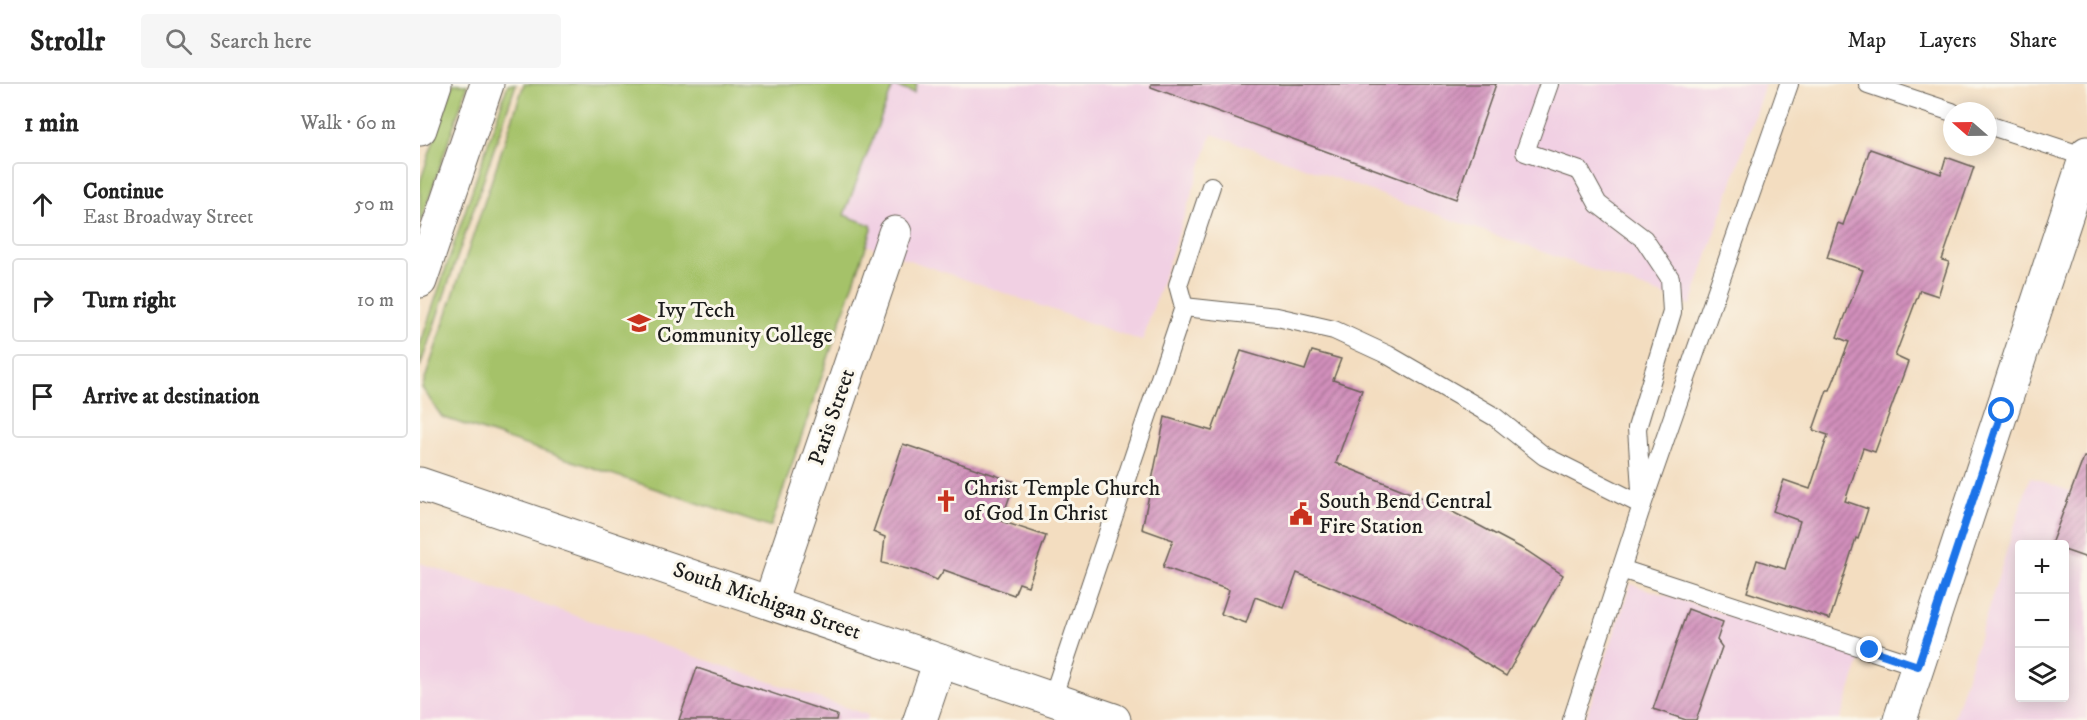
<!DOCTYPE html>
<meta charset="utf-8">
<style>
:root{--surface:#fff;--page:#f6f6f6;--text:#222;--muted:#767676;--line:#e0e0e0}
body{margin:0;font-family:"IM FELL DW Pica",serif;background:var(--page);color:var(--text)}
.controls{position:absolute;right:18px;bottom:18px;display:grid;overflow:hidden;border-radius:6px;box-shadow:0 3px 15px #0003}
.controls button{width:54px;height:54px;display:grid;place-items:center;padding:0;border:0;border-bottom:2px solid var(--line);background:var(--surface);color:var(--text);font:30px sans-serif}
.compass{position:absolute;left:1523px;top:18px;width:54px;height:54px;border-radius:50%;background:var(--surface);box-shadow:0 3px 15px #0003;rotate:290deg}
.stop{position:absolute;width:18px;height:18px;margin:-14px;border:4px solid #1a73e8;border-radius:50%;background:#fff}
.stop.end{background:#1a73e8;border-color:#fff;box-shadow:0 2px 6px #0008}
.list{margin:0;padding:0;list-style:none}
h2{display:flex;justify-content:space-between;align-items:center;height:78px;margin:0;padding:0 24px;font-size:26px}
h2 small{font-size:20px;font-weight:400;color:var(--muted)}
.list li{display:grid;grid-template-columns:39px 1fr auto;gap:18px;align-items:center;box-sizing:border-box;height:84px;margin:0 12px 12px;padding:0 12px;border:2px solid var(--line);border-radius:6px}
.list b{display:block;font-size:22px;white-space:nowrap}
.list p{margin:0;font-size:20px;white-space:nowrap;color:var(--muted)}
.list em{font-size:20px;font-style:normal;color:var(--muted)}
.icon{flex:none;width:33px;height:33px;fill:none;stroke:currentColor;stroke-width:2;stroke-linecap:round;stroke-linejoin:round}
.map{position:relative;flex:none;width:1667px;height:636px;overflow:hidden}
header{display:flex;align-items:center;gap:36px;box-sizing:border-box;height:84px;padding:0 30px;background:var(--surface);border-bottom:2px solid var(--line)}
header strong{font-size:28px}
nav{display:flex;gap:33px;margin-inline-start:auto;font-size:21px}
.search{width:420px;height:54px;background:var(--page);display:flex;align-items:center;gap:15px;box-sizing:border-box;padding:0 21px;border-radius:6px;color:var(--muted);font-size:22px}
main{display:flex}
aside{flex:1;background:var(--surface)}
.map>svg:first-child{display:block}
.built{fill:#f1d0e3;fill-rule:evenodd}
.grass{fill:#a5c269;stroke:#606f42;stroke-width:1.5}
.building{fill:url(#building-hatch)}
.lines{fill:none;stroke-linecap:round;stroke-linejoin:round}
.service-casing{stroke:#676055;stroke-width:20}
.minor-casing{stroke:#676055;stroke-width:35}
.primary-casing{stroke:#676055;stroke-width:35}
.service{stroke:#fff;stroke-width:18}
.minor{stroke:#fff;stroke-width:33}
.primary{stroke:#fff;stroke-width:33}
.route{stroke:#1a73e8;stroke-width:8}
.labels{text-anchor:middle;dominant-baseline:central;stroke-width:6;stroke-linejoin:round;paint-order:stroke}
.poi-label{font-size:22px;fill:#1c1c1c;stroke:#fbf7ec;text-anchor:start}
.street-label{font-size:22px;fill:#1c1c1c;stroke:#fbf7ec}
</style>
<header>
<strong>Strollr</strong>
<div class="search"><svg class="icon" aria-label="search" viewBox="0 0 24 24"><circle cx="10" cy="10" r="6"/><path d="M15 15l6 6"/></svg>Search here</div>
<nav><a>Map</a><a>Layers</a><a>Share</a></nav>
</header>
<main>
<aside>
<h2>1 min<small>Walk · 60 m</small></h2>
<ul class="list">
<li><svg class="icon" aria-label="ahead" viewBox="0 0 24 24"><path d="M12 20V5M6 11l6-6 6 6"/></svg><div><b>Continue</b><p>East Broadway Street</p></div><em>50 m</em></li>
<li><svg class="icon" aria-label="right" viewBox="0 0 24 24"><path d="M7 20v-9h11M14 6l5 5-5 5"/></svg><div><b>Turn right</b></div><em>10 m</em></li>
<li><svg class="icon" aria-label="arrive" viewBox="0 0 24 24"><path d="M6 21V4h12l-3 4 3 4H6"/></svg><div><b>Arrive at destination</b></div></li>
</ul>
</aside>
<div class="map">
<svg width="1667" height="636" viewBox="0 0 1667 636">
<defs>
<pattern id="building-hatch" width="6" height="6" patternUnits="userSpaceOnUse" patternTransform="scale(1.5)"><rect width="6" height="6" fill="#d18fbb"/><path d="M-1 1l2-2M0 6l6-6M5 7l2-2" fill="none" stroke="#a97497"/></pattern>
</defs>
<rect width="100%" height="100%" fill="#fbf7ec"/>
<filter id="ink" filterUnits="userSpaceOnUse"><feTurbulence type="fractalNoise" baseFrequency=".0167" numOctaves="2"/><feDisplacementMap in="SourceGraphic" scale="12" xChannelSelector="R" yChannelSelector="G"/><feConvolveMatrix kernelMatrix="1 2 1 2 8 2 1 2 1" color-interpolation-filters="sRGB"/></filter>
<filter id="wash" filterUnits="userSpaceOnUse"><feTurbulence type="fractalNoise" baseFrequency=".008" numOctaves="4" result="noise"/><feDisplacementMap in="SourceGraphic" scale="24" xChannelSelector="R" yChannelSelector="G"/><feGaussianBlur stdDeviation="1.35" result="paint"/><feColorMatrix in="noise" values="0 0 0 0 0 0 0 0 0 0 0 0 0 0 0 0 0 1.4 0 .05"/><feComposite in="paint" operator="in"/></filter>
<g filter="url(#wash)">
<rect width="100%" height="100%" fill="#f3ddc0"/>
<!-- built -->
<g class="built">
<path d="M104,0H1345L1271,221L792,50L722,257L443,160L346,442L22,333L2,304Z"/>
<path d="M1610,393L1667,413V636H1533ZM1600,460H1644V614H1600Z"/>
<path d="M0,479L448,631L446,636H0Z"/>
<path d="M1211,500L1441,574L1420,636H1165Z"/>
</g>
<!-- grass -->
<g class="grass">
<path d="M33,0H48L0,141V98Z"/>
<path d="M88,0H96L0,283V261Z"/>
<path d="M104,0H497L494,9L473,2L424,131L451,141L452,145L351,442H346L22,333L2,304Z"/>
</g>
<g id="blocks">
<!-- building -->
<g class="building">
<path d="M731,0H1076L1036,115L731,3Z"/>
<path d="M1450,65L1521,90L1526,73L1554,83L1522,176L1529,178L1518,212L1500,206L1475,272L1488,278L1455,368L1443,364L1425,417L1448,425L1438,455L1436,454L1410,535L1327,508L1337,476L1365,485L1380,437L1353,427L1364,396L1390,405L1408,351L1393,346L1407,306H1410L1429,258L1417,253L1443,186L1407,174L1418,139L1423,141Z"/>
<path d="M821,267L885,286L892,267L921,275L913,296L942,306L916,379L1015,419L1060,442L1107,467L1143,491L1086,592L1026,556L956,521L877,489L864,524L835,513L826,539L801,530L809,506L743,483L753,456L722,445L745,333L792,347Z"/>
<path d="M483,360L595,398L581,437L626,452L608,502L599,499L594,511L524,486L517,496L496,487L462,479L465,453L453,448Z"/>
<path d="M1664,373H1667V474L1644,466V460H1631Z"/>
<path d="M1268,525L1303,538L1297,556L1302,563L1276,636H1266L1233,625Z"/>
<path d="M277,584L417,631L416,636H259Z"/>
</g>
</g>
</g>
<g filter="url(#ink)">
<use href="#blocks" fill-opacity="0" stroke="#676055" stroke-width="1.5"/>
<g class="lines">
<!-- service casing -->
<g class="service-casing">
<g id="service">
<path d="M1448,0L1532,28"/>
<path d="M1568,41L1666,73"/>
<path d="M764,223L857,233L914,246L968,271L1075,333L1124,372L1222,421L1217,344L1252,228L1250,194L1224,155L1178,120L1160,87L1105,68L1129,0"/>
<path d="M1201,485L1498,582"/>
<path d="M632,615L764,223L758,201L791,102"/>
<path d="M1152,636L1222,421L1369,0"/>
</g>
</g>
<!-- minor casing -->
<g class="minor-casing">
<g id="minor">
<path d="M0,45L15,0"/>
<path d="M0,197L67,0"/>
<path d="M350,518L475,149"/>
<path d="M500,636L520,577"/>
<path d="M1480,636L1667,69"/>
</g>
</g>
<!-- primary casing -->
<g class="primary-casing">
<path id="primary" d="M0,400L694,636"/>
</g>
<!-- service -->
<use href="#service" class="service"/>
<!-- minor -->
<use href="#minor" class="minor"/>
<!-- primary -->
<use href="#primary" class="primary"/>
</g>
</g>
<g class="lines" filter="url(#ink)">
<!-- route -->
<path class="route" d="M1450,566L1498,582L1582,327"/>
</g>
<!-- icons -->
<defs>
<g id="university-bare" transform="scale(1.8)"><path d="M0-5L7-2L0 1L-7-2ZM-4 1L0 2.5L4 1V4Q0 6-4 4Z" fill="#c8321e" stroke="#fbf7ec" stroke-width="2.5" paint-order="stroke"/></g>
<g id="church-bare" transform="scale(1.8)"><path d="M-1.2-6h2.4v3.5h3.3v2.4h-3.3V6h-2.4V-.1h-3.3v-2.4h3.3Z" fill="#c8321e" stroke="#fbf7ec" stroke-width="2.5" paint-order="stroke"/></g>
<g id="civic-bare" transform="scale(1.8)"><path d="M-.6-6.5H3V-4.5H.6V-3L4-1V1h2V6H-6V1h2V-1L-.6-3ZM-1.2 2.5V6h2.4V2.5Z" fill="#c8321e" stroke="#fbf7ec" stroke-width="2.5" paint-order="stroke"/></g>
</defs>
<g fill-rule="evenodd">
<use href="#university-bare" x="219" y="239"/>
<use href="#church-bare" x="526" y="417"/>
<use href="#civic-bare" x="881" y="430"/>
</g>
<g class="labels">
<!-- poi labels -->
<g class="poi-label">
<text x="237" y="226">Ivy Tech<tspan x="237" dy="25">Community College</tspan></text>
<text x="544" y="404">Christ Temple Church<tspan x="544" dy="25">of God In Christ</tspan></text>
<text x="899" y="417">South Bend Central<tspan x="899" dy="25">Fire Station</tspan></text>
</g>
<!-- street labels -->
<g class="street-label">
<text transform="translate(412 333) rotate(-71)">Paris Street</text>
<text transform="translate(347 517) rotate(19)">South Michigan Street</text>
</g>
</g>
</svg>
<div class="controls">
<button>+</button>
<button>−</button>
<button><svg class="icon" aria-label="layers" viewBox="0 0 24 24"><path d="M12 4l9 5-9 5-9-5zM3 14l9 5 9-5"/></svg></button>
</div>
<svg class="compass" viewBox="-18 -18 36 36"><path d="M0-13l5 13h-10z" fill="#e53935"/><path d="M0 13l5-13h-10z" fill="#767676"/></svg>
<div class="stop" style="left:1582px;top:327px"></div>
<div class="stop end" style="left:1450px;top:566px"></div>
</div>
</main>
